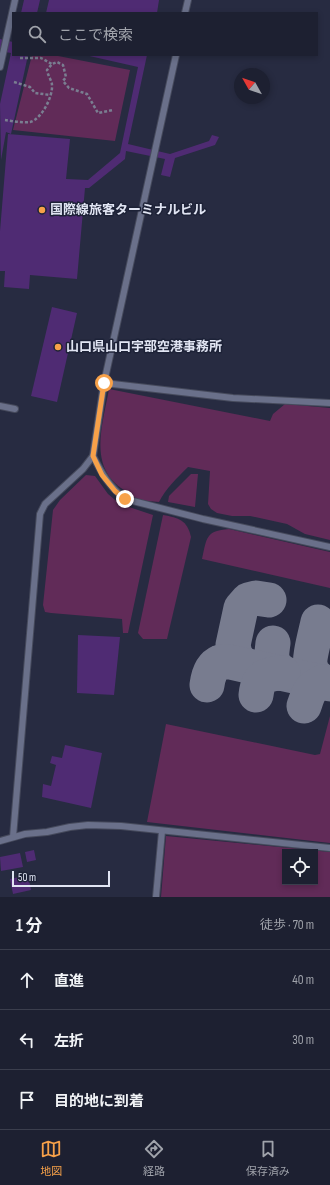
<!DOCTYPE html>
<html lang="ja">
<meta charset="utf-8">
<style>
:root{--surface:#1d2031;--page:#2a2d3d;--text:#f1f3f6;--muted:#a0a3ab;--line:#3b3e4d;--accent:#f7a149}
body{margin:0;font-family:"Sofia Sans Condensed","Noto Sans JP",sans-serif;background:var(--page);color:var(--text)}
.controls{position:absolute;right:12px;bottom:12px;display:grid;overflow:hidden;border-radius:0px;box-shadow:0 2px 6px #0003}
.controls button{width:36px;height:36px;display:grid;place-items:center;padding:0;border:0;border-bottom:1px solid var(--line);background:var(--surface);color:var(--text);font:20px sans-serif}
.compass{position:absolute;left:234px;top:68px;width:36px;height:36px;border-radius:50%;background:var(--surface);box-shadow:0 2px 6px #0003;rotate:310deg}
.scale{position:absolute;left:12px;bottom:10px;width:98px;box-sizing:border-box;padding-left:4px;border:2px solid #e1e5f3;border-top:0;font-size:11px;line-height:14px;white-space:nowrap;color:#e1e5f3;-webkit-text-stroke:3px #1d2237;paint-order:stroke}
.stop{position:absolute;width:12px;height:12px;margin:-9px;border:3px solid #f7a149;border-radius:50%;background:#fff}
.stop.end{background:#f7a149;border-color:#fff;box-shadow:0 1px 4px #0008}
.list{margin:0;padding:0;list-style:none}
h2{display:flex;justify-content:space-between;align-items:center;height:52px;margin:0;padding:0 16px;font-size:17px}
h2 small{font-size:13px;font-weight:400;color:var(--muted)}
.list li{display:grid;grid-template-columns:26px 1fr auto;gap:12px;align-items:center;box-sizing:border-box;height:60px;padding:0 16px;border-top:1px solid var(--line)}
.list b{display:block;font-size:15px;white-space:nowrap}
.list em{font-size:13px;font-style:normal;color:var(--muted)}
.icon{flex:none;width:22px;height:22px;fill:none;stroke:currentColor;stroke-width:2;stroke-linecap:round;stroke-linejoin:round}
.map{position:relative;flex:none;width:330px;height:897px;overflow:hidden}
.search{position:absolute;background:var(--surface);box-shadow:0 2px 6px #0003;left:12px;right:12px;top:12px;height:44px;display:flex;align-items:center;gap:10px;box-sizing:border-box;padding:0 14px;border-radius:0px;color:var(--muted);font-size:15px}
.sheet{height:232px;background:var(--surface)}
nav{display:flex;justify-content:space-around;align-items:center;box-sizing:border-box;height:56px;border-top:1px solid var(--line);background:var(--surface);font-size:11px;color:var(--muted)}
nav a{display:grid;justify-items:center;gap:2px}
nav .on{color:var(--accent)}
.map>svg:first-child{display:block}
.green{fill:#612b58;fill-rule:evenodd}
.lines{fill:none;stroke-linecap:round;stroke-linejoin:round}
.taxiway{stroke:#787c8f;stroke-width:35}
.building{fill:#4f2b73}
.lane-casing{stroke:#464a5c;stroke-width:8}
.path{stroke:#7a7e91;stroke-width:2.5;stroke-dasharray:3 2;stroke-linecap:butt}
.lane{stroke:#6a708a;stroke-width:6}
.route{stroke:#f7a149;stroke-width:5}
.poi-dot{fill:#f7a149;stroke:#1d2237;stroke-width:1.5}
.labels{text-anchor:middle;dominant-baseline:central;stroke-width:3;stroke-linejoin:round;paint-order:stroke}
.poi-label{font-size:13px;font-weight:bold;fill:#e1e5f3;stroke:#1d2237;text-anchor:start}
</style>
<div class="map">
<svg width="330" height="897" viewBox="0 0 330 897">
<rect width="100%" height="100%" fill="#272b41"/>
<!-- green -->
<g class="green">
<path d="M32,55H53L130,70L115,141L13,130Z"/>
<path d="M109,389L270,421L273,414L285,404L330,408V540L305,534L287,524L250,516H232L217,513L211,509L208,504L210,471L188,467C177,478 166,488 159,502C152,501 144,501 137,499C133,497 128,493 124,490C87,467 103,424 109,389Z"/>
<path d="M191,474H198L195,507L168,502L169,496Z"/>
<path d="M86,475L95,476L108,494L120,504L153,515L128,633H123L122,619L51,613L45,612L43,605L53,510L60,500Z"/>
<path d="M163,515C179,518 187,520 191,537L167,639H143L138,633Z"/>
<path d="M229,529L330,552V588L202,559C207,538 205,531 229,529Z"/>
<path d="M330,716V843L147,822L166,724L315,755L320,754Z"/>
<path d="M166,836L330,852V897H161ZM285,852H315V882H285Z"/>
</g>
<g class="lines">
<!-- taxiway -->
<g class="taxiway">
<path d="M318,622C316,632 308,660 311,668C312,675 319,678 323,682"/>
<path d="M273,643C271,658 270,663 283,673"/>
<path d="M242,664L235,655L233,645L241,608L248,600L256,598L269,600"/>
<path d="M207,685C208,677 211,666 220,662C222,661 227,662 230,662L330,684"/>
<path d="M256,695C258,676 266,674 283,673"/>
<path d="M304,706C309,692 309,688 323,682"/>
</g>
</g>
<!-- building -->
<g class="building">
<path d="M24,0H40L37,13H21Z"/>
<path d="M49,0H159L157,13H46Z"/>
<path d="M0,39L13,42V55H28L11,134L6,132L1,160L0,104L11,53L0,51Z"/>
<path d="M85,55H147L128,144L170,154L209,141L212,135L219,137L215,145L175,158L170,177L161,175L165,159L126,151L125,159L89,188H85L77,279L30,275L29,289L4,287L5,271H0V231L8,134L70,139L66,179L88,180L120,153L138,67Z"/>
<path d="M52,307L77,313L57,402L31,396Z"/>
<path d="M78,635L120,637L114,695L77,693Z"/>
<path d="M65,745L102,753L91,808L42,797L43,784L51,786L56,765L50,763L52,756L62,758Z"/>
<path d="M34,850L36,860L27,862L25,852Z"/>
<path d="M20,853L23,867L1,871L0,857Z"/>
<path d="M28,875L31,890L13,894L10,879Z"/>
</g>
<g class="lines">
<!-- lane casing -->
<g class="lane-casing">
<g id="lane">
<path d="M185,13L188,0"/>
<path d="M0,67L15,0"/>
<path d="M104,383L176,55"/>
<path d="M0,406L15,409"/>
<path d="M93,456C102,474 109,486 125,499L203,519L330,547"/>
<path d="M13,837L40,514L45,504L83,469L93,456L104,383L233,398L330,403"/>
<path d="M0,841L25,834L47,832L70,827L88,825L121,826L330,848"/>
<path d="M156,897L162,831"/>
</g>
</g>
<!-- path -->
<g class="path">
<path d="M20,58H41L52,64"/>
<path d="M14,82L30,87L35,93L50,95"/>
<path d="M5,120C12,121 23,123 30,122C42,119 53,96 52,85C52,81 48,76 47,70L52,64L57,62L63,65L66,77L63,81L69,88L87,94L98,113L113,110"/>
</g>
<!-- lane -->
<use href="#lane" class="lane"/>
</g>
<g class="lines">
<!-- route -->
<path class="route" d="M104,383L93,456L102,475L115,491L125,499"/>
</g>
<!-- markers -->
<g class="poi-dot">
<circle cx="42" cy="210" r="4"/>
<circle cx="58" cy="347" r="4"/>
</g>
<g class="labels">
<!-- poi labels -->
<g class="poi-label">
<text x="50" y="210">国際線旅客ターミナルビル</text>
<text x="66" y="347">山口県山口宇部空港事務所</text>
</g>
</g>
</svg>
<div class="controls">
<button><svg class="icon" aria-label="locate" viewBox="0 0 24 24"><circle cx="12" cy="12" r="6"/><path d="M12 2v4M12 18v4M2 12h4M18 12h4"/></svg></button>
</div>
<svg class="compass" viewBox="-18 -18 36 36"><path d="M0-13l5 13h-10z" fill="#e53935"/><path d="M0 13l5-13h-10z" fill="#a0a3ab"/></svg>
<div class="scale">50 m</div>
<div class="stop" style="left:104px;top:383px"></div>
<div class="stop end" style="left:125px;top:499px"></div>
<div class="search"><svg class="icon" aria-label="search" viewBox="0 0 24 24"><circle cx="10" cy="10" r="6"/><path d="M15 15l6 6"/></svg>ここで検索</div>
</div>
<section class="sheet">
<h2>1 分<small>徒歩 · 70 m</small></h2>
<ul class="list">
<li><svg class="icon" aria-label="ahead" viewBox="0 0 24 24"><path d="M12 20V5M6 11l6-6 6 6"/></svg><div><b>直進</b></div><em>40 m</em></li>
<li><svg class="icon" aria-label="left" viewBox="0 0 24 24"><path d="M17 20v-9H6M10 6l-5 5 5 5"/></svg><div><b>左折</b></div><em>30 m</em></li>
<li><svg class="icon" aria-label="arrive" viewBox="0 0 24 24"><path d="M6 21V4h12l-3 4 3 4H6"/></svg><div><b>目的地に到着</b></div></li>
</ul>
</section>
<nav>
<a class="on"><svg class="icon" aria-label="map" viewBox="0 0 24 24"><path d="M3 6l6-2 6 2 6-2v14l-6 2-6-2-6 2zM9 4v14M15 6v14"/></svg>地図</a>
<a><svg class="icon" aria-label="directions" viewBox="0 0 24 24"><path d="M12 3l9 9-9 9-9-9zM9 14v-3h6M13 9l2 2-2 2"/></svg>経路</a>
<a><svg class="icon" aria-label="saved" viewBox="0 0 24 24"><path d="M7 4h10v16l-5-4-5 4z"/></svg>保存済み</a>
</nav>
